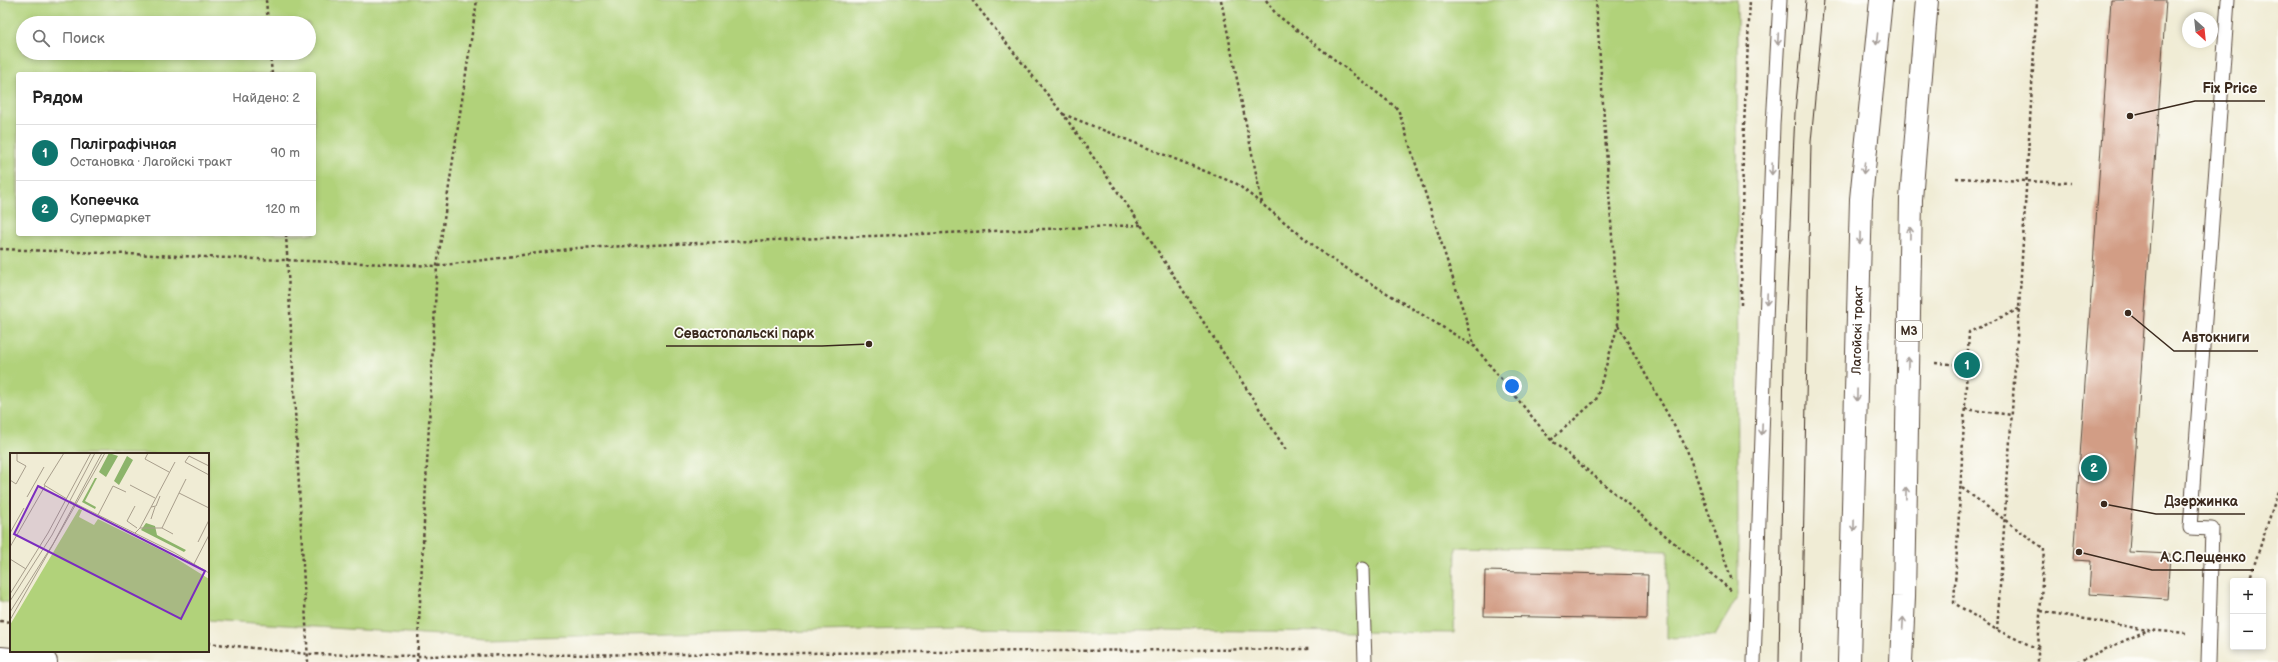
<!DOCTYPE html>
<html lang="ru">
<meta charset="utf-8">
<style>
:root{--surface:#fff;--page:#f2f2f2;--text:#222;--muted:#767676;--line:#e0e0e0;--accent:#0f766e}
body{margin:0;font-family:"Balsamiq Sans",sans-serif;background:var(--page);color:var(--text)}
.controls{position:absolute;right:12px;bottom:12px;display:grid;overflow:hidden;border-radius:4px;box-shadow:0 2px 6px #0003}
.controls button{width:36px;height:36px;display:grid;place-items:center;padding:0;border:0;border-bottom:1px solid var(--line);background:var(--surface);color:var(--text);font:20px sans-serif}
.compass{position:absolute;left:2182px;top:12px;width:36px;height:36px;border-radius:50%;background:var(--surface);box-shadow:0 2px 6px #0003;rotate:153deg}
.you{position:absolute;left:1512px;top:386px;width:14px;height:14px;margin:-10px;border:3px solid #fff;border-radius:50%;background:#1a73e8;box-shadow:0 0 0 6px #1a73e833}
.badge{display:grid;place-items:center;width:26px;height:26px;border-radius:50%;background:var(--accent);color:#fff;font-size:13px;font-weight:700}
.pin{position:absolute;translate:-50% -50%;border:2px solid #fff;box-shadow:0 1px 4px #0006}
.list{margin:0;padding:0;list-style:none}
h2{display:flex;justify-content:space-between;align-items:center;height:52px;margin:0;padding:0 16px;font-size:17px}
h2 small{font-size:13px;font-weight:400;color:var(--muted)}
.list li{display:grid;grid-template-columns:26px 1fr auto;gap:12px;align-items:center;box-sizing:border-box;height:56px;padding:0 16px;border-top:1px solid var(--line)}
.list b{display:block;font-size:15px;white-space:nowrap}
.list p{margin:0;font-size:13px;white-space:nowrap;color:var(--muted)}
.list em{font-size:13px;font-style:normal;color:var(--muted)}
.icon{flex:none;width:22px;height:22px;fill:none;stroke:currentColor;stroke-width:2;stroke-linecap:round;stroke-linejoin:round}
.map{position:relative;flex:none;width:2278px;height:662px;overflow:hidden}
.search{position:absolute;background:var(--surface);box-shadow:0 2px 6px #0003;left:16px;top:16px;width:300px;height:44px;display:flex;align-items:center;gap:10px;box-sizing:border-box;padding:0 14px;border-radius:22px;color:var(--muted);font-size:15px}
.panel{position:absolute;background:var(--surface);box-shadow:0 2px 6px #0003;left:16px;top:72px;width:300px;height:164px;border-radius:4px}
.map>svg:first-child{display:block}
.green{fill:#b1d27a;stroke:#767e4c;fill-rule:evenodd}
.building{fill:#d29d85}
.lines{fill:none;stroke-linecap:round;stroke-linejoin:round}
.service-casing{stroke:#564739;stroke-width:15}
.minor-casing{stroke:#564739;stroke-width:24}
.primary-casing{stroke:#564739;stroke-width:24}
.path{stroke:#564739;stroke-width:2.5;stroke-dasharray:3 3;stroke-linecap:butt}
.service{stroke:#fff;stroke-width:13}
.minor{stroke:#fff;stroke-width:22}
.primary{stroke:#fff;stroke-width:22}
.tram{stroke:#3b2a1e;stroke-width:1}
.oneway{stroke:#a79f9a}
.labels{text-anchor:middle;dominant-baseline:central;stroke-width:3.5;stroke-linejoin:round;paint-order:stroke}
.shield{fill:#fdfcf7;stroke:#75695f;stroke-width:1}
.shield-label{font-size:12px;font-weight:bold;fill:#3b2a1e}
.street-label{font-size:13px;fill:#3b2a1e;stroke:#fdfcf7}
.inset-road{fill:none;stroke:#a89e8c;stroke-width:1}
.view{fill:#7b2cbf;fill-opacity:0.15;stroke:#7b2cbf;stroke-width:2}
.inset-edge{fill:none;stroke:#3b2a1e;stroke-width:2}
.leader{fill:none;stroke:#3b2a1e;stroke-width:1.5}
.callout-dot{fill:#3b2a1e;stroke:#fdfcf7;stroke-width:1.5}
.callout-label{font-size:14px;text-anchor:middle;font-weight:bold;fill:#3b2a1e;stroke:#fdfcf7;stroke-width:3.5;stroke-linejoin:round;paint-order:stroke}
</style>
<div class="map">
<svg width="2278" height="662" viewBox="0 0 2278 662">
<rect width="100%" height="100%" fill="#fdfcf7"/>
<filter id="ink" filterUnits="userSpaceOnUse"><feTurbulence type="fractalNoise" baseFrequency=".025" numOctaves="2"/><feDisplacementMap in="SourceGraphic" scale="8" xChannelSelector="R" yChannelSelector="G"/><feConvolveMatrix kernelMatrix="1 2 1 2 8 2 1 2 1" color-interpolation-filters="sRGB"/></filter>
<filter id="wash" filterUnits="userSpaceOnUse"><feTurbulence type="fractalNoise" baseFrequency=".012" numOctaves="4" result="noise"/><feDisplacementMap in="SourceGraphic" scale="16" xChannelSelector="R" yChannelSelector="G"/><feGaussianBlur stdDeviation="0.9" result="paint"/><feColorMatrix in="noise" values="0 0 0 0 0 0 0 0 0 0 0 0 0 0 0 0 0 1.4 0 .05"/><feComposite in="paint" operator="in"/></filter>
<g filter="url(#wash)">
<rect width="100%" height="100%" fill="#f0ecd5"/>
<!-- green -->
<path class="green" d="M0,0H1737L1738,596L1715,636L1667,638L1668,551L1456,547L1454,633L957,628L485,638L208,620V454H11V603L0,601ZM23,23H309V53H23ZM18,74H314V234H18Z"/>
<g id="blocks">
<!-- building -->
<g class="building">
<path d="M2111,0H2166L2129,552L2170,554L2167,599L2089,594L2091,561L2073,560Z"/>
<path d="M1485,571L1648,575L1647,619L1484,616Z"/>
</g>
</g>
</g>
<g filter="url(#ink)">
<use href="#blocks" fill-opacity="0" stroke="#564739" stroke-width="1"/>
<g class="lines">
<!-- service casing -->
<g class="service-casing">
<g id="service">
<path d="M1362,569L1365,662"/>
<path d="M1754,662L1773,125L1780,0"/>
<path d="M2208,662L2212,529L2190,528L2228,0"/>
</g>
</g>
<!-- minor casing -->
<g class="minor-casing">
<path id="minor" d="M0,658L46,662"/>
</g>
<!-- primary casing -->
<g class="primary-casing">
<g id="primary">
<path id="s1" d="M1849,662L1861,199L1881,0"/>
<path d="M1901,662L1904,597L1911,199L1927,0"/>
</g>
</g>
<!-- path -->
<g class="path">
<path d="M266,0L268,23"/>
<path d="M972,0L1063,114L1141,225L1286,450"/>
<path d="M1221,0L1262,203"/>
<path d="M1266,0L1276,14L1398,109L1475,347"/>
<path d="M270,53L272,74"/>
<path d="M1063,114L1237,184L1328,257L1475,347L1551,440L1733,592"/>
<path d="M1956,178L2071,183"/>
<path d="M286,234L308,662"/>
<path d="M0,249L437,266L577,248L1141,225"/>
<path d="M1741,305L1743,147L1750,0"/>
<path d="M2019,309L1969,332L1954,603L1997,630L2038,649V662"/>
<path d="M1618,325L1686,447L1732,581"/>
<path d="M1935,363L1967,365"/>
<path d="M1965,409L2012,415"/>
<path d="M1551,440L1596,400L1618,325L1596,0"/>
<path d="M1962,488L2044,549L2038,649"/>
<path d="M2249,581L2278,492"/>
<path d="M2041,611L2147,630L2186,633"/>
<path d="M0,621L11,622"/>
<path d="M1997,630L2019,309L2037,0"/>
<path d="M208,643L308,654L416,656L1311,649"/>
<path d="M417,662L437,266L477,0"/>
<path d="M2077,662L2146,631"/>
</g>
<!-- service -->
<use href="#service" class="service"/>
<!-- minor -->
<use href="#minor" class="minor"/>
<!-- primary -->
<use href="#primary" class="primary"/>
<!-- tram -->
<g class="tram">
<path d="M1779,662L1784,358L1795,113L1806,0"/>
<path d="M1801,662L1811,142L1824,0"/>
</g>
</g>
<!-- one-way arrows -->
<defs><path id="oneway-shaft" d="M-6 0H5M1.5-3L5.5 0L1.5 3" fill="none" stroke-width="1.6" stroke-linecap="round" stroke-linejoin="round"/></defs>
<g class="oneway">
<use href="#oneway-shaft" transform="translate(1778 39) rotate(93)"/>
<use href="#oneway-shaft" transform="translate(1877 39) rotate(96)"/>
<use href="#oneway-shaft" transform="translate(1864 168) rotate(96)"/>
<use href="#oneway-shaft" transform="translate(1772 169) rotate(92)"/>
<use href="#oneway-shaft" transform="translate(1910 233) rotate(-89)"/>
<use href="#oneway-shaft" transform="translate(1860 238) rotate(91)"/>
<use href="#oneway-shaft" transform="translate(1767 299) rotate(92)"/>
<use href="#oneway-shaft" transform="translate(1908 363) rotate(-89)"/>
<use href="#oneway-shaft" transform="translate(1857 395) rotate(91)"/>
<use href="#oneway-shaft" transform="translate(1762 429) rotate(92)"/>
<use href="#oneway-shaft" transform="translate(1906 493) rotate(-89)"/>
<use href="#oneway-shaft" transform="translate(1854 525) rotate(91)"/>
<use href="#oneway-shaft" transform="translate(1903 623) rotate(-87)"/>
</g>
</g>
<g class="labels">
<!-- shield labels -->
<rect class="shield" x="1896" y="321" width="26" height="20" rx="3"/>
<g class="shield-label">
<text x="1909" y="331">М3</text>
</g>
<!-- street labels -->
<g class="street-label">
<text stroke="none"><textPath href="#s1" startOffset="332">Лагойскі тракт</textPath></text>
</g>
</g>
<!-- overview -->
<g transform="translate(10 453)">
<rect width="199" height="199" fill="#f0ecd5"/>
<path d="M69,56L72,57L69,64L84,72L88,66L159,101L199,126V199H0V172Z" fill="#b1d27a"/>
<path d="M99,0L108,3L96,24L89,19ZM117,3L123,7L109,32L104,28ZM85,25H87L75,48L86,54L85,56L72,49ZM136,70L145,73L147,82L176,97L174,99L131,77Z" fill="#8cb46a"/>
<path class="inset-road" d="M54,0L34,32L57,46M138,0L135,6L159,19M199,13L179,3L175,9L199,22M0,27L6,31L16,13L7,8V0M120,32L145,45M169,40L176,26M17,44L34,14M60,48L165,100L199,120M125,53L117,68L127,75M141,54L146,53L150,43M88,62L103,33L116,39M141,66L145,54M130,75H152L169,40L199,55M152,75L163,81M0,80L14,55M125,80L130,75L165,9M188,89L199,67M0,94L35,33M0,106L16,116M184,111L199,82M0,141L38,80L81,0M0,148L42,82L85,0M0,159L43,91L92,0M0,167L95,0"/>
<path class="view" d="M28,33L195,118L171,166L4,81Z"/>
<rect width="199" height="199" class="inset-edge"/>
</g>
<!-- callouts -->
<path class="leader" d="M2130 116L2195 101H2265M869 344L822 346H666M2128 313L2174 351H2258M2104 504L2156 514H2245M2079 552L2152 570H2254"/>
<g class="callout-dot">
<circle cx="2130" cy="116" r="4"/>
<circle cx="869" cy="344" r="4"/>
<circle cx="2128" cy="313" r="4"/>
<circle cx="2104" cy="504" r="4"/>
<circle cx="2079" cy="552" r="4"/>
</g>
<g class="callout-label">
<text x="2230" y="93">Fix Price</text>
<text x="744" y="338">Севастопальскі парк</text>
<text x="2216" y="342">Автокниги</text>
<text x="2201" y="506">Дзержинка</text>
<text x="2203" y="562">А.С.Пещенко</text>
</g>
</svg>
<div class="controls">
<button>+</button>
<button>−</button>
</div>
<svg class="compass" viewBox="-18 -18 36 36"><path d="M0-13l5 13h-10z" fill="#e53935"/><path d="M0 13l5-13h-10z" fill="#767676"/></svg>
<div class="you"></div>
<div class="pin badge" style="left:1967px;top:365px">1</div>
<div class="pin badge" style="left:2094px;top:468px">2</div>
<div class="search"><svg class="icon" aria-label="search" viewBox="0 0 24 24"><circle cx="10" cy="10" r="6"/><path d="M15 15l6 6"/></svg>Поиск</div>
<section class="panel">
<h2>Рядом<small>Найдено: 2</small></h2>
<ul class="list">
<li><span class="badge">1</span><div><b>Паліграфічная</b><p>Остановка · Лагойскі тракт</p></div><em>90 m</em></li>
<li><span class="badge">2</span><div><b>Копеечка</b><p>Супермаркет</p></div><em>120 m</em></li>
</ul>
</section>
</div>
